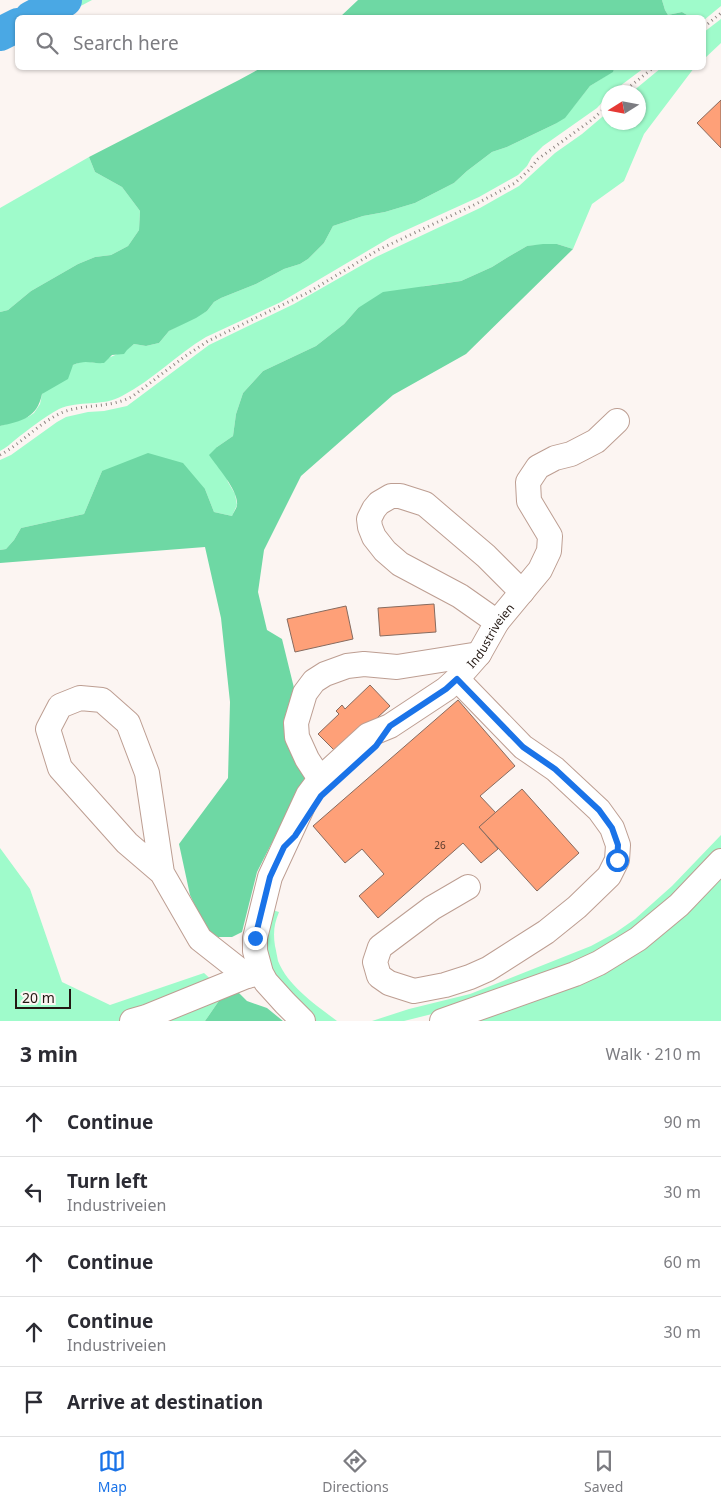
<!DOCTYPE html>
<meta charset="utf-8">
<style>
:root{--surface:#fff;--page:#f2f2f3;--text:#2b2b33;--muted:#7c7c81;--line:#e1e1e2;--accent:#1a73e8}
body{margin:0;font-family:"Noto Sans",sans-serif;background:var(--page);color:var(--text)}
.compass{position:absolute;left:601px;top:85px;width:45px;height:45px;border-radius:50%;background:var(--surface);box-shadow:0 1px 4px #0004;rotate:259deg}
.scale{position:absolute;left:15px;bottom:12px;width:56px;box-sizing:border-box;padding-left:5px;border:2px solid #231813;border-top:0;font-size:14px;line-height:18px;white-space:nowrap;color:#231813;-webkit-text-stroke:4px #fcf5f2;paint-order:stroke}
.stop{position:absolute;width:15px;height:15px;margin:-11px;border:4px solid #1a73e8;border-radius:50%;background:#fff}
.stop.end{background:#1a73e8;border-color:#fff;box-shadow:0 1px 5px #0008}
.list{margin:0;padding:0;list-style:none}
h2{display:flex;justify-content:space-between;align-items:center;height:65px;margin:0;padding:0 20px;font-size:21px}
h2 small{font-size:16px;font-weight:400;color:var(--muted)}
.list li{display:grid;grid-template-columns:32px 1fr auto;gap:15px;align-items:center;box-sizing:border-box;height:70px;padding:0 20px;border-top:1px solid var(--line)}
.list b{display:block;font-size:19px;white-space:nowrap}
.list p{margin:0;font-size:16px;white-space:nowrap;color:var(--muted)}
.list em{font-size:16px;font-style:normal;color:var(--muted)}
.icon{flex:none;width:28px;height:28px;fill:none;stroke:currentColor;stroke-width:2;stroke-linecap:round;stroke-linejoin:round}
.map{position:relative;flex:none;width:721px;height:1021px;overflow:hidden}
.search{position:absolute;background:var(--surface);box-shadow:0 1px 4px #0004;left:15px;right:15px;top:15px;height:55px;display:flex;align-items:center;gap:12px;box-sizing:border-box;padding:0 18px;border-radius:8px;color:var(--muted);font-size:19px}
.sheet{height:415px;background:var(--surface)}
nav{display:flex;justify-content:space-around;align-items:center;box-sizing:border-box;height:70px;border-top:1px solid var(--line);background:var(--surface);font-size:14px;color:var(--muted)}
nav a{display:grid;justify-items:center;gap:2px}
nav .on{color:var(--accent)}
.map>svg:first-child{display:block}
.green{fill:#9ffbcb}
.forest{fill:#6ed8a4}
.lines{fill:none;stroke-linecap:round;stroke-linejoin:round}
.river{stroke:#4aa8e4;stroke-width:34}
.building{fill:#fea078;stroke:#876b5f}
.minor-casing{stroke:#bd9e92;stroke-width:26}
.path{stroke:#908783;stroke-width:3;stroke-dasharray:1 4;stroke-linecap:butt}
.minor{stroke:#fff;stroke-width:24}
.route{stroke:#1a73e8;stroke-width:6}
.labels{text-anchor:middle;dominant-baseline:central;stroke-width:4;stroke-linejoin:round;paint-order:stroke}
.number-label{font-size:10px;fill:#5a3a2c}
.street-label{font-size:12px;fill:#231813;stroke:#fcf5f2}
</style>
<div class="map">
<svg width="721" height="1021" viewBox="0 0 721 1021">
<rect width="100%" height="100%" fill="#fcf5f2"/>
<!-- green -->
<g class="green">
<path d="M34,0H92L60,17L18,18L17,41L0,51V17Z"/>
<path d="M662,0H721V6L704,20V18L687,17V15L682,12L668,15L665,10Z"/>
<path d="M721,19V43L704,59V32Z"/>
<path d="M614,68H644L612,92H608V96L597,108L543,146L532,157L527,166L518,175L479,197L391,237L281,302L206,337C177,354 153,380 122,396C103,407 79,400 59,409C44,417 29,429 15,440C10,444 6,448 0,451V426L28,417L34,413L40,404L42,394L73,365L83,361L97,363C109,357 123,353 134,344L146,346L159,343L169,331L207,311L214,302L221,298L256,284L284,269L300,264L308,259L324,243L333,226L363,216L385,212L415,203L454,183L467,171L492,152L507,147L555,124L574,106L590,86L612,72Z"/>
<path d="M661,68H694L644,134L624,181L592,204L573,249L557,244L527,246L508,257L492,267L461,281L425,286L358,308L344,324L316,346L263,371L243,393L236,414L233,436L217,447L228,482L235,494L237,505L232,516L214,512L205,489L102,471L84,514L21,528L14,540L6,549L0,550V460L11,455L57,422L66,417L88,412L104,411L127,406L209,345L294,304L376,257L480,208L519,186L555,153L582,134L608,112V122H638V92H632Z"/>
<path d="M89,157L95,172L122,187L140,211L139,230L128,246L111,255L95,257L78,264L31,291L8,310L0,312V208Z"/>
<path d="M721,835V848L673,898L635,930L586,958L440,1012L404,1021H372L409,1009L470,994L591,946L615,933L635,919L672,886Z"/>
<path d="M0,848L30,889L62,982L110,1005L204,973L217,985L120,1021H0Z"/>
<path d="M721,878V1021H471L512,1007L551,995L608,970L649,945L705,896Z"/>
<path d="M269,909L279,912C274,924 273,933 275,946C276,950 277,956 278,961C288,986 316,1005 337,1021H315C297,1001 271,980 267,952C265,937 268,923 269,909Z"/>
<path d="M225,992L205,1021H143Z"/>
</g>
<!-- forest -->
<g class="forest">
<path d="M358,0H662L665,10L668,15L682,12L687,15V18L340,17Z"/>
<path d="M261,68H614L613,72L590,86L565,118L555,124L507,147L492,152L467,171L454,183L415,203L385,212L363,216L333,226L324,243L308,259L300,264L284,269L256,284L221,298L214,302L207,311L196,318L169,331L159,343L146,346L134,344L127,350L124,354L112,355L104,363C90,364 87,359 73,365L68,379L42,394C37,418 22,421 0,426V312L8,310L31,291L78,264L95,257L111,255L128,246L139,230L140,211L122,187L95,172L89,157L239,80Z"/>
<path d="M543,244H557L573,249L466,354L393,395L301,476L264,550L258,592L267,630L282,639L295,692L284,721L286,735L298,757L306,781L293,801L257,872L242,932L232,937H218L206,929L190,895L179,844L228,778L230,702L221,618L205,547L0,563V550L6,549L14,540L21,528L84,514L102,471L148,453L183,463L205,489L214,512L232,516C233,513 237,508 237,505C239,491 217,467 209,455L217,447L233,436L236,414L243,393L263,371L316,346L344,324L358,308L383,292L461,281L492,267L508,257L527,246Z"/>
<path d="M237,991L247,1001L267,1008L283,1021H205L225,992Z"/>
</g>
<g class="lines">
<!-- river -->
<g class="river">
<path d="M31,18L65,0"/>
<path d="M0,34L18,25"/>
</g>
</g>
<!-- building -->
<g class="building">
<path d="M721,100V148L697,123Z"/>
<path d="M434,604L436,632L380,636L378,608Z"/>
<path d="M346,606L353,639L295,652L287,619Z"/>
<path d="M370,685L390,706L338,754L318,734L339,714L336,711L342,705L345,709Z"/>
<path d="M458,700L515,766L480,796L496,813L479,827L498,849L481,863L463,843L378,918L359,896L384,874L362,849L345,863L313,826Z"/>
<path d="M522,789L579,853L537,891L479,827Z"/>
</g>
<g class="lines">
<!-- minor casing -->
<g class="minor-casing">
<g id="minor">
<path d="M497,622L460,596L400,564L385,551L374,537L370,527L369,519L374,509L379,503L391,496H400L425,504L486,556L522,592"/>
<path d="M457,679L523,747L555,769L599,810L612,828L618,845L617,860L609,876L577,907L546,932L488,969L470,977L445,985L414,991L389,983L379,976L375,962L380,947L432,908L468,887"/>
<path d="M320,779L307,759L297,737L296,723L305,693L314,681L325,674L347,666L364,664L397,667L479,654"/>
<path d="M162,873L127,843L60,768L48,729L60,706L80,698L102,700L128,723L147,773L162,873L200,939L247,976"/>
<path d="M132,1021L146,1017L247,976L260,973"/>
<path id="s1" d="M303,1021L285,1003L266,982L261,973L255,951V938L270,877L308,795L320,779L368,735L390,726L446,689L457,679L479,654L497,622L540,570L549,551L550,536L529,501L528,482L538,467L555,458L571,454L596,441L617,421"/>
<path d="M442,1021L575,974L599,963L638,939L679,905L721,861"/>
</g>
</g>
<!-- path -->
<g class="path">
<path d="M704,27L721,13"/>
<path d="M623,92L653,68"/>
<path d="M0,455C22,443 39,423 61,413C84,403 110,409 133,396L184,357L208,341L309,292L378,250L476,204L515,183L529,170L538,159L593,119L608,105"/>
</g>
<!-- minor -->
<use href="#minor" class="minor"/>
</g>
<g class="lines">
<!-- route -->
<path class="route" d="M255,938L270,877L284,847L295,836L321,796L376,746L390,726L446,689L457,679L523,747L555,769L599,810L612,828L618,845L617,860"/>
</g>
<g class="labels">
<!-- number labels -->
<g class="number-label">
<text x="440" y="845">26</text>
</g>
<!-- street labels -->
<g class="street-label">
<text stroke="none"><textPath href="#s1" startOffset="499">Industriveien</textPath></text>
</g>
</g>
</svg>
<svg class="compass" viewBox="-18 -18 36 36"><path d="M0-13l5 13h-10z" fill="#e53935"/><path d="M0 13l5-13h-10z" fill="#7c7c81"/></svg>
<div class="scale">20 m</div>
<div class="stop" style="left:617px;top:860px"></div>
<div class="stop end" style="left:255px;top:938px"></div>
<div class="search"><svg class="icon" aria-label="search" viewBox="0 0 24 24"><circle cx="10" cy="10" r="6"/><path d="M15 15l6 6"/></svg>Search here</div>
</div>
<section class="sheet">
<h2>3 min<small>Walk · 210 m</small></h2>
<ul class="list">
<li><svg class="icon" aria-label="ahead" viewBox="0 0 24 24"><path d="M12 20V5M6 11l6-6 6 6"/></svg><div><b>Continue</b></div><em>90 m</em></li>
<li><svg class="icon" aria-label="left" viewBox="0 0 24 24"><path d="M17 20v-9H6M10 6l-5 5 5 5"/></svg><div><b>Turn left</b><p>Industriveien</p></div><em>30 m</em></li>
<li><svg class="icon" aria-label="ahead" viewBox="0 0 24 24"><path d="M12 20V5M6 11l6-6 6 6"/></svg><div><b>Continue</b></div><em>60 m</em></li>
<li><svg class="icon" aria-label="ahead" viewBox="0 0 24 24"><path d="M12 20V5M6 11l6-6 6 6"/></svg><div><b>Continue</b><p>Industriveien</p></div><em>30 m</em></li>
<li><svg class="icon" aria-label="arrive" viewBox="0 0 24 24"><path d="M6 21V4h12l-3 4 3 4H6"/></svg><div><b>Arrive at destination</b></div></li>
</ul>
</section>
<nav>
<a class="on"><svg class="icon" aria-label="map" viewBox="0 0 24 24"><path d="M3 6l6-2 6 2 6-2v14l-6 2-6-2-6 2zM9 4v14M15 6v14"/></svg>Map</a>
<a><svg class="icon" aria-label="directions" viewBox="0 0 24 24"><path d="M12 3l9 9-9 9-9-9zM9 14v-3h6M13 9l2 2-2 2"/></svg>Directions</a>
<a><svg class="icon" aria-label="saved" viewBox="0 0 24 24"><path d="M7 4h10v16l-5-4-5 4z"/></svg>Saved</a>
</nav>
